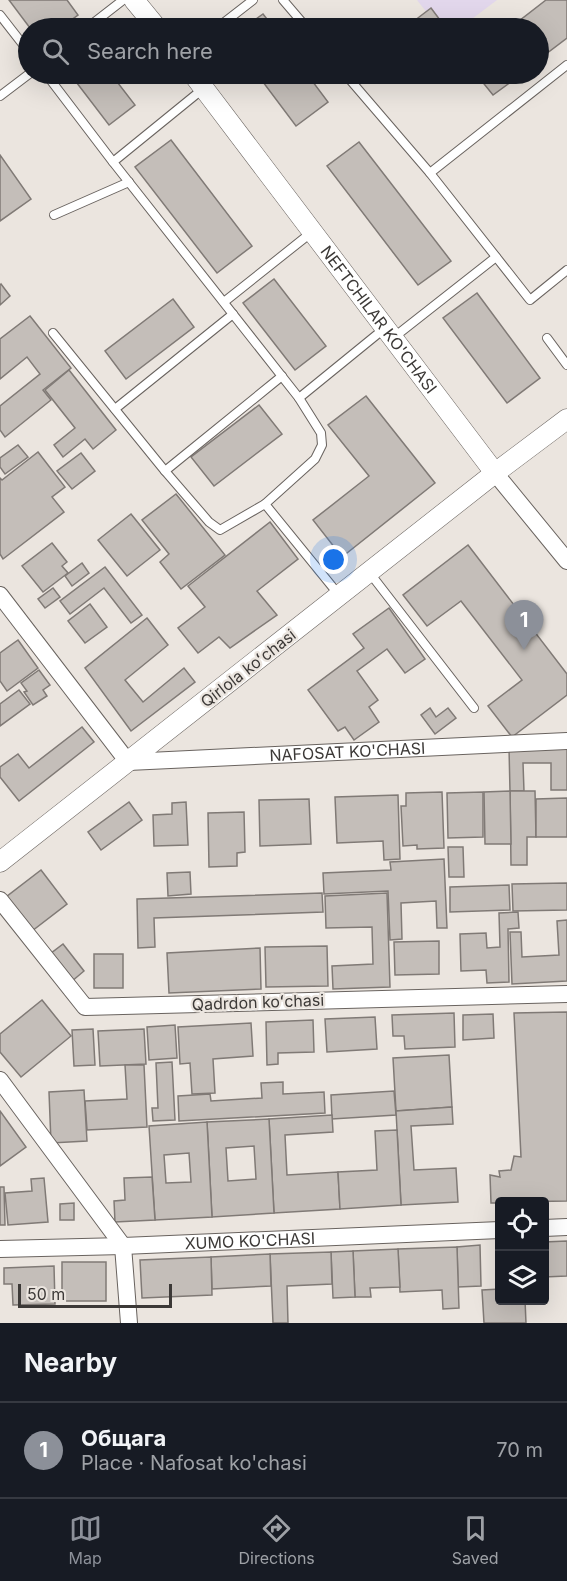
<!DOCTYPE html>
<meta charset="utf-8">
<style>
:root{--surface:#171b24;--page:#20242c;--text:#f1f3f6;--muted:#9ea1a6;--line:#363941;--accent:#8c9099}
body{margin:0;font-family:Inter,sans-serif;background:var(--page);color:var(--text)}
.controls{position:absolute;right:18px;bottom:18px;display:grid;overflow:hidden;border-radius:6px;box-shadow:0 6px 24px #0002}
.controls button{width:54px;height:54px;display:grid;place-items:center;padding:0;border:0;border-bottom:2px solid var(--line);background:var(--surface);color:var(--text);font:30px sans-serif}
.scale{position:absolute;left:18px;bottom:15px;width:154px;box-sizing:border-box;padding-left:6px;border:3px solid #3c3937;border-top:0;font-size:16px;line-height:21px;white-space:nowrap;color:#3c3937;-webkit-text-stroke:4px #ebe5df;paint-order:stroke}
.you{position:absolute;left:334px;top:560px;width:21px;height:21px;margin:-15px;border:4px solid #fff;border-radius:50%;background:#1a73e8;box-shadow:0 0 0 9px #1a73e833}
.badge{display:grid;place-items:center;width:39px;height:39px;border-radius:50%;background:var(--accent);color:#fff;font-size:20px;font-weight:700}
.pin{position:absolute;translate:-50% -50px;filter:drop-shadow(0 2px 3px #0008)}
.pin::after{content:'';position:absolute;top:32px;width:21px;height:18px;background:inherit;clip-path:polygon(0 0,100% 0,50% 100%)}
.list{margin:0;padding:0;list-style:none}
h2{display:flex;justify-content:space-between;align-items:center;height:78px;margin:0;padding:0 24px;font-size:26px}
h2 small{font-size:20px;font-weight:400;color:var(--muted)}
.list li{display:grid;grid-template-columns:39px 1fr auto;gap:18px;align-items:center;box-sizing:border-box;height:96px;padding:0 24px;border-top:2px solid var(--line)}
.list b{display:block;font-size:22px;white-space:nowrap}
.list p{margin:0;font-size:20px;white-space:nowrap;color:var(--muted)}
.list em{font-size:20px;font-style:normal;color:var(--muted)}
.icon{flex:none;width:33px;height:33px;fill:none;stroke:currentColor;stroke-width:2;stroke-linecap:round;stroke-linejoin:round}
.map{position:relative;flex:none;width:567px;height:1323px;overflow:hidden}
.search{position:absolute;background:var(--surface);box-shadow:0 6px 24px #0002;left:18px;right:18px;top:18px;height:66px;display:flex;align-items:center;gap:15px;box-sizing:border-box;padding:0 21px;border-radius:33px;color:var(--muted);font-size:22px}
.sheet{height:174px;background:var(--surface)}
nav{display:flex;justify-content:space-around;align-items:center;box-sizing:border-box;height:84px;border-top:2px solid var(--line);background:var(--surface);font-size:16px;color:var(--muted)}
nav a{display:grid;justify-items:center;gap:3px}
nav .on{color:var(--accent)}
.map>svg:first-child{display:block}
.education{fill:#e2d7ec}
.building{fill:#c4beb9;stroke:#807a76;stroke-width:1.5;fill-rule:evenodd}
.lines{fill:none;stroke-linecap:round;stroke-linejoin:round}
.service-casing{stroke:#69635f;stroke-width:10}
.minor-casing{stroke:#69635f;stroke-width:18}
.tertiary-casing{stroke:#69635f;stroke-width:21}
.service{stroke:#fff;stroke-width:8}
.minor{stroke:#fff;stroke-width:16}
.tertiary{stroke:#fff;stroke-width:20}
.labels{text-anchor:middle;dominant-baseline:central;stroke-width:4.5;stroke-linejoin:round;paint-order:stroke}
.street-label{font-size:16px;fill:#3c3937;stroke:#ebe5df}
</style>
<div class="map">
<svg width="567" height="1323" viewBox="0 0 567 1323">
<rect width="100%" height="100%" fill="#ebe5df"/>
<!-- education -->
<path class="education" d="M417,0H497L460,28H439Z"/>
<!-- building -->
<g class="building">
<path d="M9,0H67L78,15L60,28H30Z"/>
<path d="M546,0H567V38L538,60V28H510Z"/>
<path d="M431,8L446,28H414L410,24Z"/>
<path d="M263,14L274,28H243Z"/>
<path d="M70,74H111L135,105L109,125Z"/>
<path d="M257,74H307L328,102L296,126Z"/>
<path d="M476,74H522L493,95Z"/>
<path d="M171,140L252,246L217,273L135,167Z"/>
<path d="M359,142L451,261L418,285L327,166Z"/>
<path d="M0,155L31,199L0,221Z"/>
<path d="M274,279L326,346L295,370L243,303Z"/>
<path d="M1,284L10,296L0,305V285Z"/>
<path d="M477,293L540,378L507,403L443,318Z"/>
<path d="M173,299L194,327L126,379L105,351Z"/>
<path d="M30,316L71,368L43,390L51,400L5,437L0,430V406L40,374L27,357L0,379V339Z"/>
<path d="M69,370L116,430L93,449L85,439L63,457L54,445L75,428L45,390Z"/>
<path d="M366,396L435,483L342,557L313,520L369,476L328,425Z"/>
<path d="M259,405L282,434L214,486L191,457Z"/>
<path d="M18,445L28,457L5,474L0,467V458Z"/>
<path d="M38,452L65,487L52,497L64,512L3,559L0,554V478L2,480Z"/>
<path d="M81,453L95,471L72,489L57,471Z"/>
<path d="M176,494L225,555L181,589L160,562L169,554L142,520Z"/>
<path d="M131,514L160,550L127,576L98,540Z"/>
<path d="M270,522L298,559L257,591L277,615L230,648L219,637L198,653L178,628L205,607L188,586Z"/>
<path d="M52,543L67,562L62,566L68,573L43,592L22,566Z"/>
<path d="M468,545L567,674V695L512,737L488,706L522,680L461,601L427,626L403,595Z"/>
<path d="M82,563L89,573L72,586L65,576Z"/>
<path d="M105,567L142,615L131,623L104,588L70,614L60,601Z"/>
<path d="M53,588L60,597L45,608L38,599Z"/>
<path d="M90,604L107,627L85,643L68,621Z"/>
<path d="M389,608L425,659L405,673L387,649L357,671L378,700L369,707L379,722L354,740L345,727L338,731L308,690L364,648L353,634Z"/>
<path d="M147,618L168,645L125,680L143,702L184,668L195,682L131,731L85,668Z"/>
<path d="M18,640L38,668L7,691L0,681V653Z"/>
<path d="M39,670L50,685L43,690L47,696L33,705L24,692L27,691L21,683Z"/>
<path d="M19,690L30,704L0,726V704Z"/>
<path d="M430,708L436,717L448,708L456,718L435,734L421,715Z"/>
<path d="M82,727L94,742L19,801L0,777V767L18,754L29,768Z"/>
<path d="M567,747V790H551V763H523L524,791H510L509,748Z"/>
<path d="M510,791H535L536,837H527V865H511Z"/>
<path d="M510,791L511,844H485L484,792Z"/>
<path d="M442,792L444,848L417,849V845L403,846L401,806H406V793Z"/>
<path d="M483,792V837L448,838L447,793Z"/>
<path d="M398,795L400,859L384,860L383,841L337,843L335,797Z"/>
<path d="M567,798V837H536V799Z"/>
<path d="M309,799L311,844L260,846L259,800Z"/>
<path d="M129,802L142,820L101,850L88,832Z"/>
<path d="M186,802L188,845L154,846L153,815L172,814V803Z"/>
<path d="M244,812L245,852L237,853V866L209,867L208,813Z"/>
<path d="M448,847H463L464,877H449Z"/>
<path d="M444,859L447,928H437L436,901L401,903L402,939L390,940L388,891L324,894L323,873L391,870L390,862Z"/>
<path d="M41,870L67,904L32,931L6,897Z"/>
<path d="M190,872L191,894L168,896L167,873Z"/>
<path d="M567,883V910L513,911L512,884Z"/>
<path d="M509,885L510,910L450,912V887Z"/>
<path d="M322,893L323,912L154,918L155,947L138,948L137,899Z"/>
<path d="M387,893L390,987L333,989L332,966L373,964L372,927L326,928L325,896Z"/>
<path d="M518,912L519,928L508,929L509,982L487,983L486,970L461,971L460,934L486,933L487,948L500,947L499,913Z"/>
<path d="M567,920V981L512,984L510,932H521L522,957L559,955L557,921Z"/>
<path d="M439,941V974L395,975L394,942Z"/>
<path d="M63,944L84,971L71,982L50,954Z"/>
<path d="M327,946L328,986L266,987L265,947Z"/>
<path d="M260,948L261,989L169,993L167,953Z"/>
<rect x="94" y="954" width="29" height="34"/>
<path d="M42,1000L71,1036L21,1077L0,1052V1034Z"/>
<path d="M567,1012V1201L500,1202V1203H491L490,1175L500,1177L499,1171L511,1170L514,1156L521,1157L514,1013Z"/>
<path d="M454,1013L455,1047L405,1049L404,1036H393L392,1015Z"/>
<path d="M493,1014L494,1038L463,1040V1015Z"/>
<path d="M375,1017L377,1049L327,1052L325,1019Z"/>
<path d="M313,1020L314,1052L278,1053V1064L267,1065L266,1022Z"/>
<path d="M251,1023L253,1056L213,1059L215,1093L192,1094L190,1063L180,1064L178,1027Z"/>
<path d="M175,1025L177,1058L149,1060L147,1027Z"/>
<path d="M93,1029L95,1065L74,1066L72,1030Z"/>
<path d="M144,1029L146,1064L100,1066L98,1031Z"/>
<path d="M449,1055L452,1107L396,1111L393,1058Z"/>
<path d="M172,1062L175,1120L153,1121L152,1108H158L156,1063Z"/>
<path d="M125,1065H144L147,1127L87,1130L85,1101L127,1099Z"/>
<path d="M283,1082V1094L324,1092L325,1113L179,1121L178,1096L210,1094L211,1101L262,1098L261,1083Z"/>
<path d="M84,1090L87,1141L51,1143L49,1092Z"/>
<path d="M394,1091L396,1115L332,1119L331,1095Z"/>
<path d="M452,1107L453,1124L411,1126L414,1170L456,1168L458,1202L401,1205L396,1111Z"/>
<path d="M0,1111L26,1147L0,1166Z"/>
<path d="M332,1115L333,1132L285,1135L287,1175L338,1172L340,1209L274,1213L269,1119Z"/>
<path d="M269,1119L274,1213L212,1217L207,1122ZM254,1146L256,1179L228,1181L226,1148Z"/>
<path d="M207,1122L212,1217L155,1220L149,1126ZM189,1153L191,1182L166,1183L164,1155Z"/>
<path d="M397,1130L401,1205L340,1209L338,1172L377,1170L375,1131Z"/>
<path d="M152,1177L155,1220L115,1222L114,1201L125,1200L124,1178Z"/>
<path d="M44,1178L48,1222L8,1225L5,1193L32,1191L31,1179Z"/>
<path d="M0,1187H4L5,1225H0Z"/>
<path d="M74,1203V1220H60V1204Z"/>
<path d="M567,1241V1276L544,1277V1242Z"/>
<path d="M480,1245L481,1286L458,1287L457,1247Z"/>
<path d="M457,1247L459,1308L443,1309L442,1290L400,1292L398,1249Z"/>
<path d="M398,1249L400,1287L370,1288L371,1297H355L353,1251Z"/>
<path d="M353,1251L355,1297L333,1298L331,1252Z"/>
<path d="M331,1252L332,1284L287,1286L288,1323H273L270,1254Z"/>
<path d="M270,1254L271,1286L212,1289L211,1257Z"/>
<path d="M211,1257L212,1295L142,1298L140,1260Z"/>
<rect x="62" y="1262" width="44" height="39"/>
<path d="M54,1266L55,1304L13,1305L12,1284H4V1268Z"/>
<path d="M500,1289V1300H525L526,1323H484L482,1290Z"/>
</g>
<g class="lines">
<!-- service casing -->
<g class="service-casing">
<g id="service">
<path d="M283,0L307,28"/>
<path d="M0,15L28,51"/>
<path d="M87,28L123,0"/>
<path d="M217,28L253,0"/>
<path d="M567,65L430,173L530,300L567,270"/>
<path d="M46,74L113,162"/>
<path d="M345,74L430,173"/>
<path d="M204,88L113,162L299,398L385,328"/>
<path d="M0,96L29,74"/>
<path d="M54,215L129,182"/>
<path d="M224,302L312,232"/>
<path d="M53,333L165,471"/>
<path d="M393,338L496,257"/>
<path d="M547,338L567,365"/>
<path d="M282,376L165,471L209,522L220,530L265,504L339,595"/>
<path d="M115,409L233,314"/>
<path d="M265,504L315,459L322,445L321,433L299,398"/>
<path d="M369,572L474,708"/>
</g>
</g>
<!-- minor casing -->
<g class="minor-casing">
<g id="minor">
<path d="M495,473L567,561"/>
<path id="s1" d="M0,595L128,762L567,741"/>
<path d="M0,900L85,1007L567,994"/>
<path d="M0,1080L123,1246L129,1323"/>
<path d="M544,1228L567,1227"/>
<path id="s2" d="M0,1249L123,1246L500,1230"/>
</g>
</g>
<!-- tertiary casing -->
<g class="tertiary-casing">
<g id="tertiary">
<path d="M134,0L157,28"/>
<path id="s3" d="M193,74L495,473"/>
<path d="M0,862L495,473L567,419"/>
</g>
</g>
<!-- service -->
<use href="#service" class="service"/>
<!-- minor -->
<use href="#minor" class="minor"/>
<!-- tertiary -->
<use href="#tertiary" class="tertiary"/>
</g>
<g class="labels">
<!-- street labels -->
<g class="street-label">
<text stroke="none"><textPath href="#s3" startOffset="308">NEFTCHILAR KO'CHASI</textPath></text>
<text transform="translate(248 668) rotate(-38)">Qirlola koʻchasi</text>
<text stroke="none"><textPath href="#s1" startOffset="430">NAFOSAT KO'CHASI</textPath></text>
<text transform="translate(258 1002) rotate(-2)">Qadrdon koʻchasi</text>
<text stroke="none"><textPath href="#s2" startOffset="250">XUMO KO'CHASI</textPath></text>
</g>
</g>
</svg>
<div class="controls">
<button><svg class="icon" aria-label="locate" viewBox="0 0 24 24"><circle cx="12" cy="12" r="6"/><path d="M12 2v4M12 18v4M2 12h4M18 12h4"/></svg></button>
<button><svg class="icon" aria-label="layers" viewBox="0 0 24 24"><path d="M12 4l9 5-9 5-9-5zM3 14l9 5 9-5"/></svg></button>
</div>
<div class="scale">50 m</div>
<div class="you"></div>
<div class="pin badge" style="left:524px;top:650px">1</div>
<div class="search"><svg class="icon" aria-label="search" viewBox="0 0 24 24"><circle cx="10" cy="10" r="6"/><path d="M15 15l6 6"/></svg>Search here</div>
</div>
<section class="sheet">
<h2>Nearby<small></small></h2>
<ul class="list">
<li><span class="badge">1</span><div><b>Общага</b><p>Place · Nafosat ko'chasi</p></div><em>70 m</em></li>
</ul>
</section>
<nav>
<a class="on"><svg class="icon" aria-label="map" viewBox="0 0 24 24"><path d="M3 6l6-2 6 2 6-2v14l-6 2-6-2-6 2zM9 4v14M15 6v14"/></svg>Map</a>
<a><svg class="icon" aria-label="directions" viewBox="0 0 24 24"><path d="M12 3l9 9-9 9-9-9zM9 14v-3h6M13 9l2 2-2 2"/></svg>Directions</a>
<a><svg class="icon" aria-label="saved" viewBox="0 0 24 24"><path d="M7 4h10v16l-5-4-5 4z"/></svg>Saved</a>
</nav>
